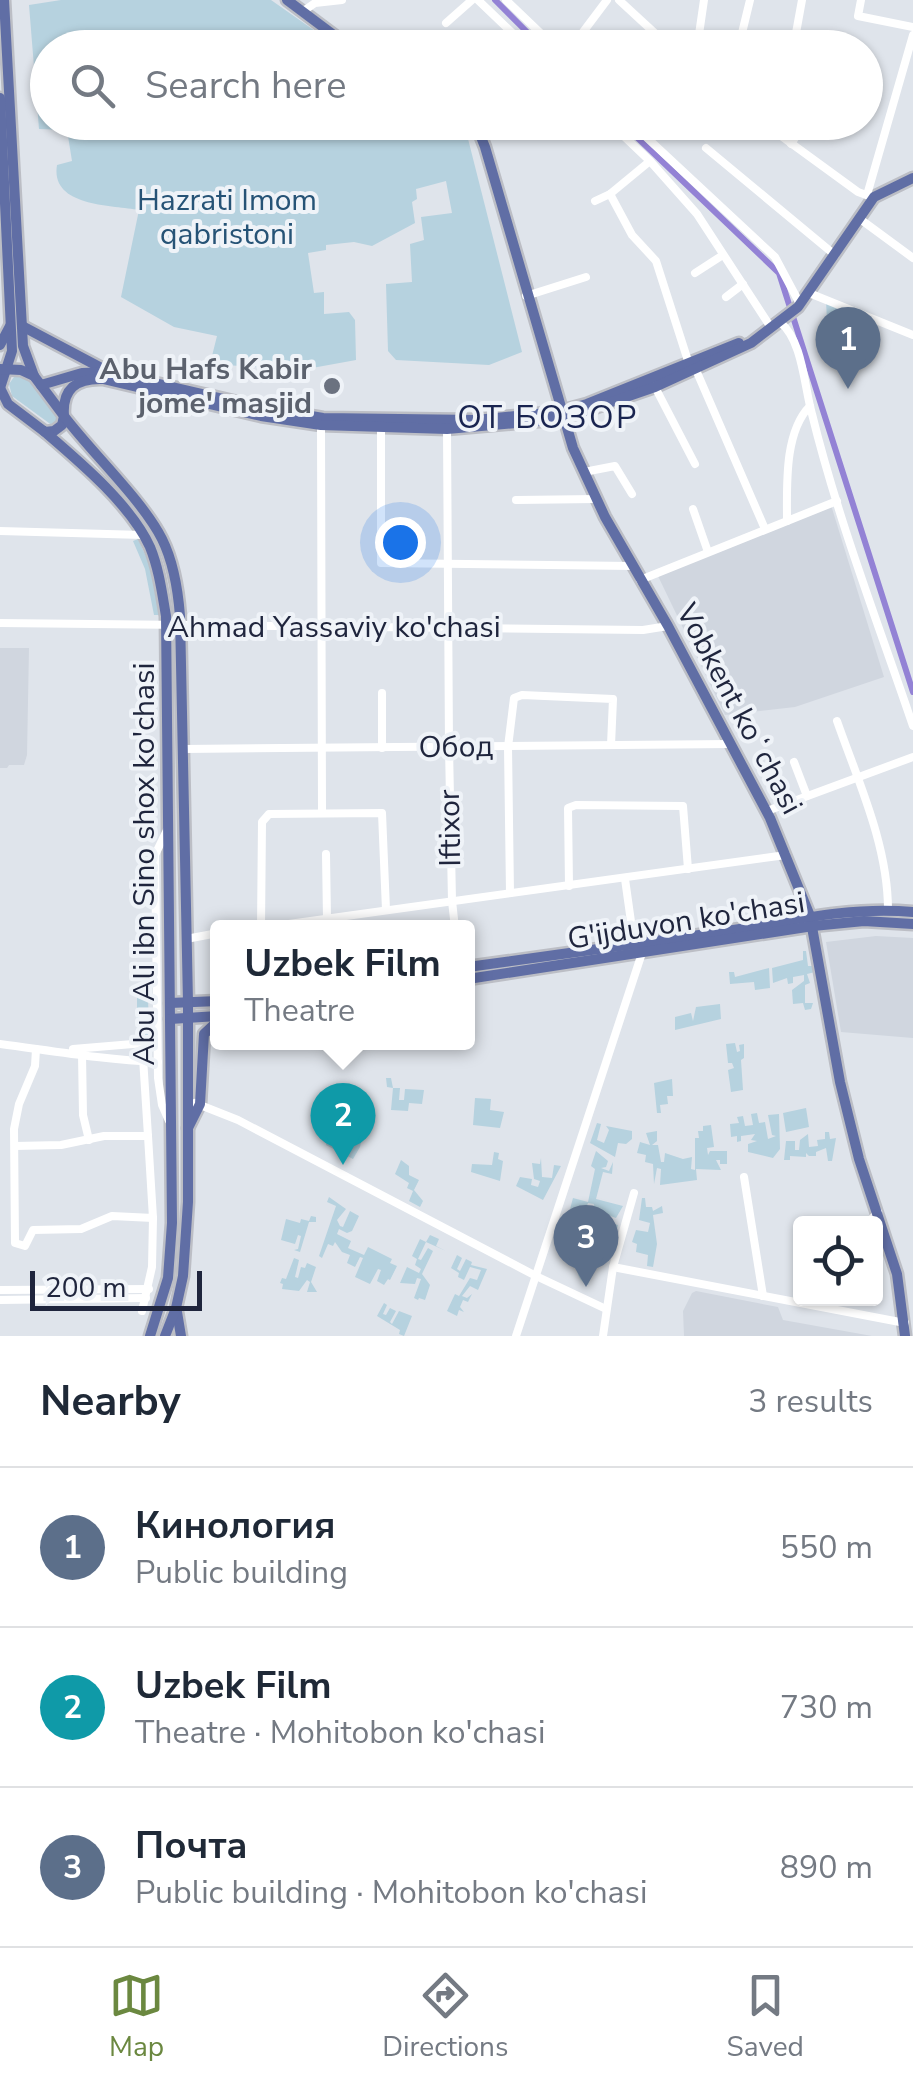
<!DOCTYPE html>
<meta charset="utf-8">
<style>
:root{--surface:#fff;--page:#f6f6f7;--text:#1f2937;--muted:#747a83;--line:#e0e1e3;--accent:#6b8840}
body{margin:0;font-family:"Nunito Sans",sans-serif;background:var(--page);color:var(--text)}
.controls{position:absolute;right:30px;bottom:30px;display:grid;overflow:hidden;border-radius:10px;box-shadow:0 2px 8px #0004}
.controls button{width:90px;height:90px;display:grid;place-items:center;padding:0;border:0;border-bottom:2px solid var(--line);background:var(--surface);color:var(--text);font:50px sans-serif}
.scale{position:absolute;left:30px;bottom:25px;width:172px;box-sizing:border-box;padding-left:10px;border:5px solid #1f253d;border-top:0;font-size:28px;line-height:35px;white-space:nowrap;color:#1f253d;-webkit-text-stroke:8px #eff3f8;paint-order:stroke}
.you{position:absolute;left:400px;top:542px;width:35px;height:35px;margin:-25px;border:8px solid #fff;border-radius:50%;background:#1a73e8;box-shadow:0 0 0 15px #1a73e833}
.badge{display:grid;place-items:center;width:65px;height:65px;border-radius:50%;background:var(--accent);color:#fff;font-size:32px;font-weight:700}
.pin{position:absolute;translate:-50% -82px;filter:drop-shadow(0 2px 5px #0008)}
.pin::after{content:'';position:absolute;top:52px;width:35px;height:30px;background:inherit;clip-path:polygon(0 0,100% 0,50% 100%)}
.popup{position:absolute;left:210px;top:920px;width:265px;height:130px;box-sizing:border-box;display:grid;place-content:center;border-radius:10px;background:var(--surface);filter:drop-shadow(0 2px 8px #0005);font-size:32px;white-space:nowrap;color:var(--muted)}
.popup b{font-size:38px;color:var(--text)}
.popup::after{content:'';position:absolute;left:50%;top:100%;margin-left:-20px;border:20px solid transparent;border-top-color:var(--surface)}
.list{margin:0;padding:0;list-style:none}
h2{display:flex;justify-content:space-between;align-items:center;height:130px;margin:0;padding:0 40px;font-size:42px}
h2 small{font-size:32px;font-weight:400;color:var(--muted)}
.list li{display:grid;grid-template-columns:65px 1fr auto;gap:30px;align-items:center;box-sizing:border-box;height:160px;padding:0 40px;border-top:2px solid var(--line)}
.list b{display:block;font-size:38px;white-space:nowrap}
.list p{margin:0;font-size:32px;white-space:nowrap;color:var(--muted)}
.list em{font-size:32px;font-style:normal;color:var(--muted)}
.icon{flex:none;width:55px;height:55px;fill:none;stroke:currentColor;stroke-width:2;stroke-linecap:round;stroke-linejoin:round}
.map{position:relative;flex:none;width:913px;height:1336px;overflow:hidden}
.search{position:absolute;background:var(--surface);box-shadow:0 2px 8px #0004;left:30px;right:30px;top:30px;height:110px;display:flex;align-items:center;gap:25px;box-sizing:border-box;padding:0 35px;border-radius:55px;color:var(--muted);font-size:38px}
.sheet{height:610px;background:var(--surface)}
nav{display:flex;justify-content:space-around;align-items:center;box-sizing:border-box;height:140px;border-top:2px solid var(--line);background:var(--surface);font-size:28px;color:var(--muted)}
nav a{display:grid;justify-items:center;gap:5px}
nav .on{color:var(--accent)}
.map>svg:first-child{display:block}
.built{fill:#d0d6df}
.green{fill:#b6d2df}
.lines{fill:none;stroke-linecap:round;stroke-linejoin:round}
.canal{stroke:#9382d5;stroke-width:6}
.major-casing{stroke:#bcbec5;stroke-width:15}
.minor{stroke:#fff;stroke-width:8}
.major{stroke:#606ea5;stroke-width:10}
.worship-dot{fill:#6b7280;stroke:#eff3f8;stroke-width:4}
.labels{text-anchor:middle;dominant-baseline:central;stroke-width:8;stroke-linejoin:round;paint-order:stroke}
.park-label{font-size:30px;fill:#265376;stroke:#eff3f8}
.worship-label{font-size:30px;font-weight:bold;fill:#5b616d;stroke:#eff3f8;text-anchor:end}
.street-label{font-size:30px;fill:#1f253d;stroke:#eff3f8}
.neighbourhood-label{font-size:32px;letter-spacing:2.5px;fill:#192450;stroke:#eff3f8}
</style>
<div class="map">
<svg width="913" height="1336" viewBox="0 0 913 1336">
<rect width="100%" height="100%" fill="#dfe4eb"/>
<!-- built -->
<g class="built">
<path d="M831,505L884,677L795,707L725,715L657,574Z"/>
<path d="M0,648H29L27,755L24,765H9L7,768H0Z"/>
<path d="M876,936L913,938V1038L841,1032L826,942Z"/>
<path d="M696,1291L778,1307L783,1320L872,1336H684L683,1311L692,1293Z"/>
</g>
<!-- green -->
<g class="green">
<path d="M61,0H271L338,47L48,48V122L464,123L522,352L489,365L396,360L388,351L386,284L412,282L410,244L424,240L421,217L452,213L446,181L416,189L417,199L412,202L415,223L372,246L354,242L326,245V250L308,253L314,293L324,292V314L349,312L355,320L356,360L301,370L210,364L217,336L174,327L121,297L139,210C112,205 50,207 57,165L72,161L67,130L39,129L29,5Z"/>
<path d="M826,301L848,311L846,331L820,334L827,321Z"/>
<path d="M21,375L29,379L58,419L53,426L12,396L9,384L14,377Z"/>
<path d="M138,539L150,565L159,615H154L145,569L133,541Z"/>
<path d="M803,951H806L808,966H814L815,972L807,974L810,983L805,985V1003H813L811,1009L805,1010L803,1003L793,1004L792,990L804,981V975L793,977V983L788,984L787,978L773,983L772,968L803,960Z"/>
<path d="M769,968L770,988L755,990L754,982L730,984L729,972H734L735,977Z"/>
<path d="M137,995H148L149,1036H137Z"/>
<path d="M720,1004L721,1019L675,1030V1017L691,1013L693,1021L696,1007Z"/>
<path d="M735,1043L737,1052L740,1051L739,1045L744,1044V1058L741,1060L743,1090L731,1092L728,1070L734,1068L732,1063H728L726,1044Z"/>
<path d="M386,1078H391L393,1088H400L399,1100H404L405,1089L424,1090L422,1104L409,1103L408,1111L391,1110L393,1088L387,1087Z"/>
<path d="M672,1079L673,1096H667L668,1104L660,1105L661,1113H657L654,1083Z"/>
<path d="M475,1098L491,1099L490,1110L504,1112L500,1128L473,1125Z"/>
<path d="M333,1108L366,1113L365,1124L352,1122V1127L364,1129L360,1147L353,1159L326,1145Z"/>
<path d="M806,1108L809,1127L786,1132L783,1113Z"/>
<path d="M757,1113L759,1123L765,1122L768,1139L776,1136L772,1135L768,1115L779,1114L780,1149L773,1158L748,1152V1144L757,1141L751,1140L755,1134L741,1136V1141L737,1142V1136L731,1137L730,1124L739,1123L737,1117L743,1116L745,1126L753,1125L751,1114Z"/>
<path d="M597,1123L601,1124L597,1140L604,1143L609,1130L606,1126L632,1131V1139L626,1144L618,1143L615,1157L590,1143Z"/>
<path d="M711,1125L714,1147L707,1148L708,1155L710,1151H727V1164H720V1160H716L721,1170L696,1169L697,1180L660,1185L661,1169L657,1168L654,1184L653,1164L645,1162L646,1155L637,1153L640,1142L650,1145L646,1133L657,1131V1141L652,1145H658L661,1162H664L665,1153L683,1159L692,1157L691,1169L695,1170V1138H699L698,1131H703V1126Z"/>
<path d="M825,1132H829L830,1139L836,1138L832,1161H828L826,1148L816,1152V1156H809L806,1153V1157L790,1156V1160H784L786,1141H795V1150H799L800,1140L808,1134L809,1147L818,1146L817,1140L825,1139Z"/>
<path d="M596,1151L608,1161L606,1167L601,1168L609,1171L613,1162L612,1174L603,1172L596,1199L623,1206L616,1218L602,1213L601,1220L618,1225L617,1229L603,1226L597,1262L582,1256L578,1259V1265L593,1270L588,1285C577,1280 576,1271 578,1258L560,1251L567,1233L573,1235L575,1229L586,1232L594,1204L588,1203L585,1211L580,1214L570,1209L573,1198L588,1202L595,1169L591,1166Z"/>
<path d="M494,1152L499,1153L498,1159L503,1161L500,1181L471,1172L472,1164L492,1165Z"/>
<path d="M541,1158L542,1177L552,1178L554,1165L561,1166L543,1200L516,1186L520,1177L532,1179L531,1185L538,1187L540,1181L534,1179L532,1163L540,1164Z"/>
<path d="M401,1160L409,1166V1175L419,1180L414,1190L423,1201L420,1207L409,1201L413,1191L407,1188L409,1183L395,1174Z"/>
<path d="M329,1197L346,1209L337,1220L340,1226L343,1227L350,1211L359,1216L352,1231L347,1233L339,1229L337,1234L351,1241L348,1248L364,1255L368,1247L392,1259L390,1263L397,1266L390,1280L388,1279L384,1285L377,1281L381,1270L378,1269L370,1284L355,1277L363,1258L360,1257L355,1267L347,1263L350,1255L342,1252L335,1242L333,1246L328,1244L322,1258L319,1256L336,1206L327,1202Z"/>
<path d="M642,1198H645L646,1207H652L653,1211L662,1206L663,1213L653,1215L657,1244L653,1267L647,1266L648,1255L636,1252L637,1244L632,1242L636,1230L648,1232L650,1223L639,1220Z"/>
<path d="M311,1216L316,1217V1222H309L300,1252L294,1250L298,1249L301,1236L298,1235L295,1244L281,1240L286,1219L300,1223L301,1219L309,1221Z"/>
<path d="M430,1235L439,1239L436,1246L446,1251L426,1242L418,1259L421,1260L428,1248L433,1251L422,1274L430,1285L425,1300L419,1298L418,1300L414,1298L421,1279L417,1278L415,1284L400,1283L407,1267L419,1273L421,1269L415,1265L417,1259L412,1256L420,1239L426,1242Z"/>
<path d="M457,1255L462,1258L457,1269L460,1271L466,1259L472,1262L471,1265L487,1269L478,1290L470,1286L462,1296L467,1298L472,1294L468,1302L463,1300L460,1307L464,1312L459,1310L457,1316L447,1311L455,1294L459,1296L470,1278L477,1280L481,1270L470,1267L464,1280L458,1277L459,1273L451,1268Z"/>
<path d="M294,1258L299,1260L295,1277L298,1278L301,1267L305,1268L307,1263L316,1267L311,1282L317,1292H307L310,1282L307,1280L299,1291L282,1289L283,1284L280,1283L282,1278L286,1279Z"/>
<path d="M384,1303L387,1305L383,1314L386,1315L390,1308L396,1311L390,1322L392,1324L399,1311L412,1316L404,1336L399,1334L400,1330L377,1316Z"/>
</g>
<g class="lines">
<!-- canal -->
<g class="canal">
<path d="M495,0L543,48"/>
<path d="M621,122L779,273L913,692"/>
</g>
<!-- major casing -->
<g class="major-casing">
<g id="major">
<path d="M4,0L23,346L34,376"/>
<path d="M287,0L351,48"/>
<path d="M0,98L12,351L0,388"/>
<path d="M475,122L485,147L573,448L605,517L668,626L770,818L810,916L840,1082L859,1159L897,1274L905,1336"/>
<path d="M22,326L107,371"/>
<path d="M0,345L10,326"/>
<path d="M0,369L21,370L34,376L64,416L62,425L54,431L45,432L8,404L0,388"/>
<path d="M41,385L82,373L108,372L258,407L323,418L476,420L557,412L587,404L739,343"/>
<path d="M45,432C80,462 131,505 150,547C159,569 162,593 166,616L172,1223L168,1278L150,1336"/>
<path d="M468,967C552,955 637,944 721,932C785,922 848,906 913,912"/>
<path d="M468,979L813,926L864,921L913,924"/>
<path d="M170,1003L218,1001"/>
<path d="M170,1019L218,1016"/>
<path d="M188,1128L200,1104L204,1034L218,1021"/>
<path d="M177,1312L181,1336"/>
<path d="M165,1336L176,1308L183,1276L188,1202V1003L180,616C178,590 174,563 162,539C143,501 92,453 64,416C62,389 76,378 103,379L261,416L321,425L447,429L562,419L655,387L751,343L798,307L874,197L913,178"/>
</g>
</g>
<!-- minor -->
<g class="minor">
<path d="M478,0L528,48"/>
<path d="M506,0L556,48"/>
<path d="M619,0L671,48"/>
<path d="M750,0L742,33L809,48"/>
<path d="M861,0L858,16L913,27"/>
<path d="M302,12L315,3L342,0"/>
<path d="M446,23L472,0"/>
<path d="M794,44L802,0"/>
<path d="M571,48L607,0"/>
<path d="M697,48L704,0"/>
<path d="M609,122L650,161L697,214L768,323"/>
<path d="M630,122L775,257L800,304"/>
<path d="M762,122L858,192L869,196"/>
<path d="M791,144L805,122"/>
<path d="M706,148L835,255"/>
<path d="M610,194L632,235L656,261L689,364"/>
<path d="M867,195L913,35"/>
<path d="M595,201L610,194L650,161"/>
<path d="M860,219L913,258"/>
<path d="M695,273L723,255"/>
<path d="M809,293L913,335"/>
<path d="M526,296L586,277"/>
<path d="M726,297L743,284"/>
<path d="M780,322C803,341 804,386 812,414C838,520 878,623 913,726"/>
<path d="M696,370L765,529"/>
<path d="M655,387L695,464"/>
<path d="M321,425L322,812"/>
<path d="M381,429V563L632,566"/>
<path d="M447,429L449,747L452,901L455,928"/>
<path d="M584,472L615,466L632,494"/>
<path d="M516,500L596,499"/>
<path d="M693,509L708,552"/>
<path d="M787,521C787,486 784,432 810,406"/>
<path d="M0,531L143,535"/>
<path d="M640,580L837,501"/>
<path d="M0,623L643,630L668,626"/>
<path d="M837,721C858,781 888,845 888,910"/>
<path d="M382,748V693"/>
<path d="M183,749L730,744"/>
<path d="M794,762L807,796"/>
<path d="M767,811L913,757"/>
<path d="M167,830L155,855L158,1078L162,1105L169,1121"/>
<path d="M326,854L327,919"/>
<path d="M625,879L634,943"/>
<path d="M569,886L568,808L576,805L683,806L688,869"/>
<path d="M510,893L508,747L514,698L522,695L613,699L611,745"/>
<path d="M261,927L262,822L269,814L382,813L386,910"/>
<path d="M260,928L786,855"/>
<path d="M186,939L218,933"/>
<path d="M0,1044C53,1051 105,1060 158,1062"/>
<path d="M36,1049L35,1066L19,1104L14,1129L15,1243L25,1246L33,1230L81,1229L112,1216L153,1218L148,1136"/>
<path d="M73,1049L157,1042"/>
<path d="M82,1054L83,1115L89,1140"/>
<path d="M195,1103L238,1120L536,1276L606,1309"/>
<path d="M15,1146L61,1145L104,1136H148L142,1042"/>
<path d="M744,1177L763,1296"/>
<path d="M867,1224L878,1212"/>
<path d="M613,1267L905,1323"/>
<path d="M0,1290L149,1289"/>
<path d="M0,1300L146,1298"/>
<path d="M142,1311L152,1267L153,1218"/>
<path d="M516,1336L642,953"/>
<path d="M603,1336L613,1267L634,1193"/>
</g>
<!-- major -->
<use href="#major" class="major"/>
</g>
<!-- markers -->
<circle class="worship-dot" cx="332" cy="386" r="10"/>
<g class="labels">
<!-- park labels -->
<g class="park-label">
<text x="227" y="200">Hazrati Imom<tspan x="227" dy="34">qabristoni</tspan></text>
</g>
<!-- worship labels -->
<g class="worship-label">
<text x="312" y="369">Abu Hafs Kabir<tspan x="312" dy="34">jome' masjid</tspan></text>
</g>
<!-- street labels -->
<g class="street-label">
<text x="334" y="627">Ahmad Yassaviy ko'chasi</text>
<text transform="translate(739 709) rotate(62)">Vobkent koʻchasi</text>
<text transform="translate(456 747) rotate(-1)">Обод</text>
<text transform="translate(450 828) rotate(-91)">Iftixor</text>
<text transform="translate(144 864) rotate(-90)">Abu Ali ibn Sino shox ko'chasi</text>
<text transform="translate(686 921) rotate(-9)">G'ijduvon ko'chasi</text>
</g>
<!-- neighbourhood labels -->
<g class="neighbourhood-label">
<text x="548" y="417">ОТ БОЗОР</text>
</g>
</g>
</svg>
<div class="controls">
<button><svg class="icon" aria-label="locate" viewBox="0 0 24 24"><circle cx="12" cy="12" r="6"/><path d="M12 2v4M12 18v4M2 12h4M18 12h4"/></svg></button>
</div>
<div class="scale">200 m</div>
<div class="you"></div>
<div class="pin badge" style="left:848px;top:389px;background:#5c6f8a">1</div>
<div class="pin badge" style="left:343px;top:1165px;background:#0f9aa8">2</div>
<div class="popup"><b>Uzbek Film</b>Theatre</div>
<div class="pin badge" style="left:586px;top:1287px;background:#5c6f8a">3</div>
<div class="search"><svg class="icon" aria-label="search" viewBox="0 0 24 24"><circle cx="10" cy="10" r="6"/><path d="M15 15l6 6"/></svg>Search here</div>
</div>
<section class="sheet">
<h2>Nearby<small>3 results</small></h2>
<ul class="list">
<li><span class="badge" style="background:#5c6f8a">1</span><div><b>Кинология</b><p>Public building</p></div><em>550 m</em></li>
<li><span class="badge" style="background:#0f9aa8">2</span><div><b>Uzbek Film</b><p>Theatre · Mohitobon ko'chasi</p></div><em>730 m</em></li>
<li><span class="badge" style="background:#5c6f8a">3</span><div><b>Почта</b><p>Public building · Mohitobon ko'chasi</p></div><em>890 m</em></li>
</ul>
</section>
<nav>
<a class="on"><svg class="icon" aria-label="map" viewBox="0 0 24 24"><path d="M3 6l6-2 6 2 6-2v14l-6 2-6-2-6 2zM9 4v14M15 6v14"/></svg>Map</a>
<a><svg class="icon" aria-label="directions" viewBox="0 0 24 24"><path d="M12 3l9 9-9 9-9-9zM9 14v-3h6M13 9l2 2-2 2"/></svg>Directions</a>
<a><svg class="icon" aria-label="saved" viewBox="0 0 24 24"><path d="M7 4h10v16l-5-4-5 4z"/></svg>Saved</a>
</nav>
